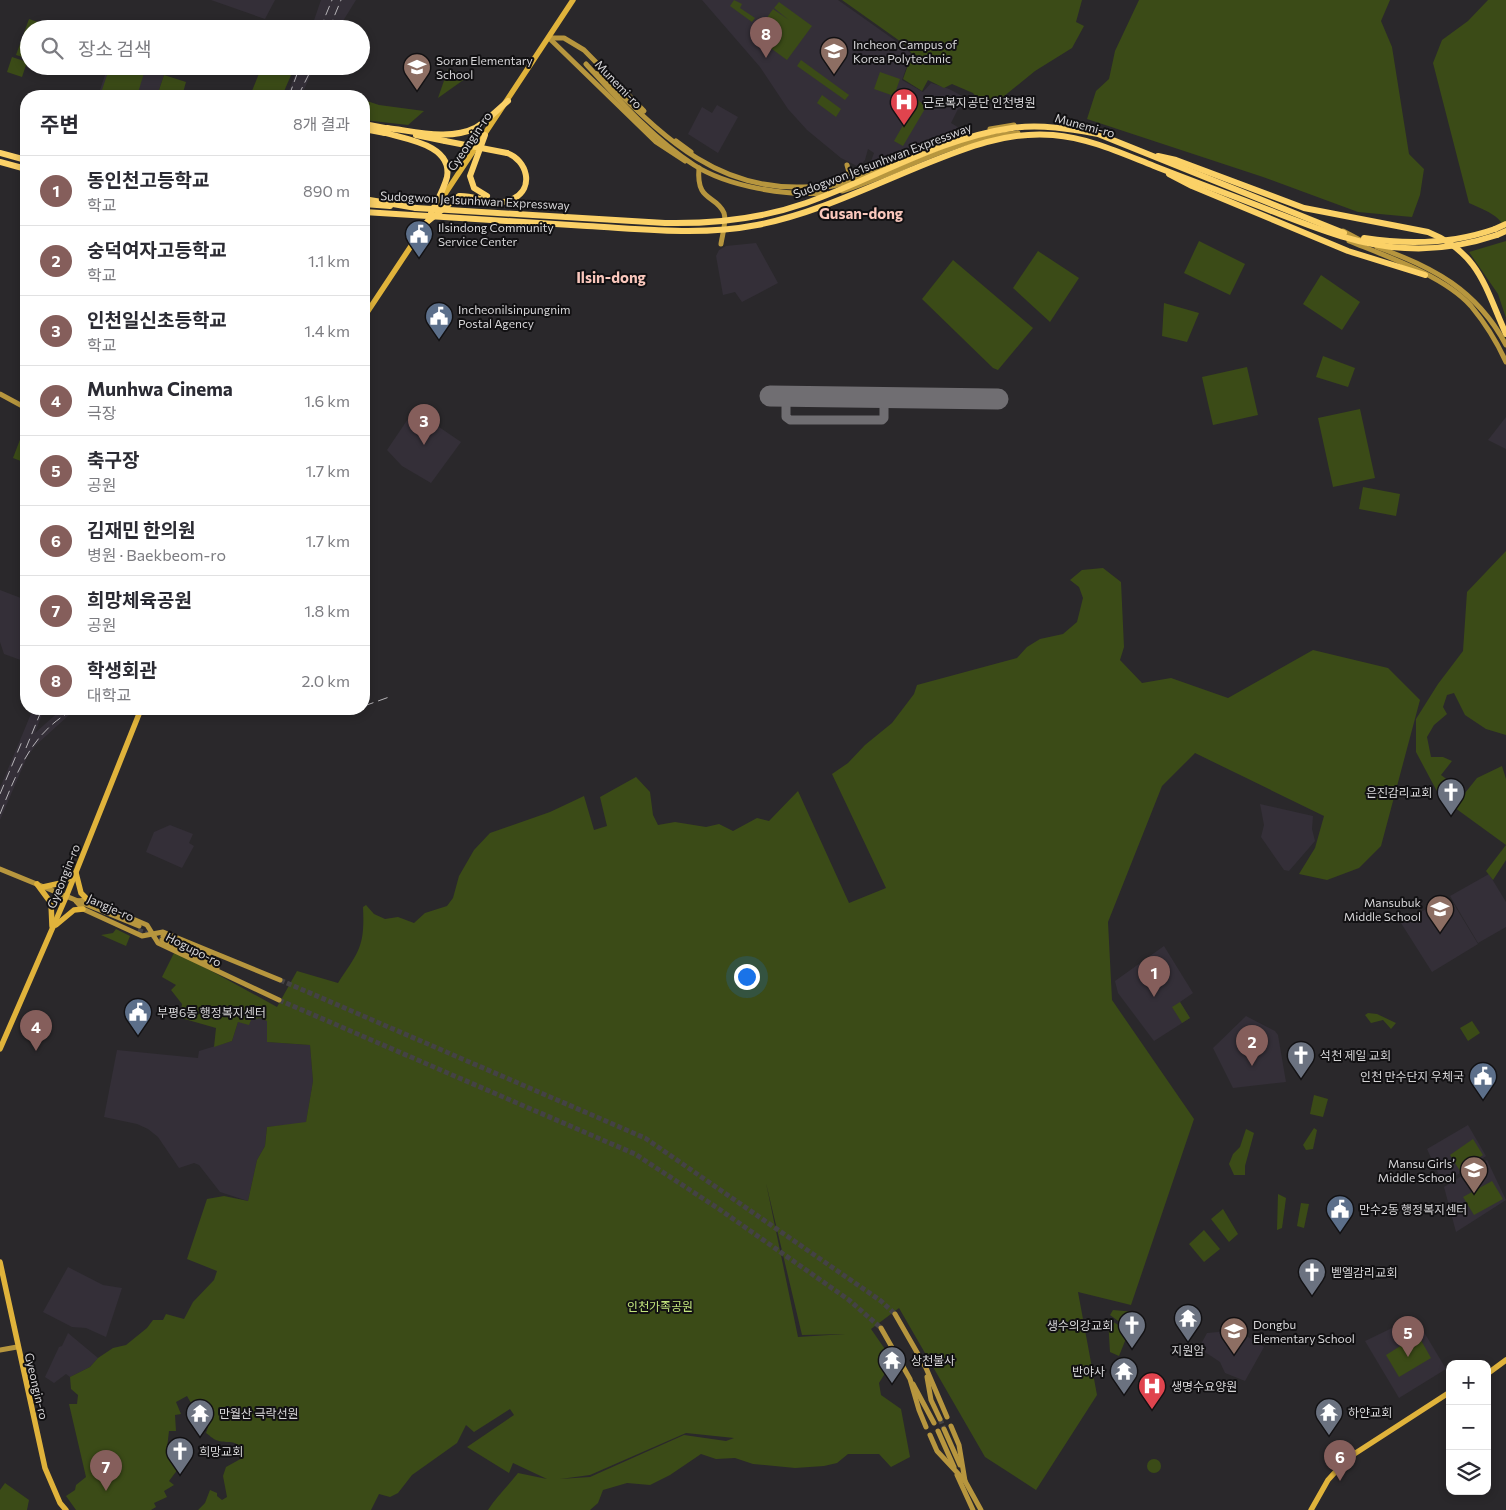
<!DOCTYPE html>
<html lang="ko">
<meta charset="utf-8">
<style>
:root{--surface:#fff;--page:#f2f2f3;--text:#2b2b33;--muted:#7c7c81;--line:#e1e1e2;--accent:#855e5b}
body{margin:0;font-family:Commissioner,"Noto Sans KR",sans-serif;background:var(--page);color:var(--text)}
.controls{position:absolute;right:15px;bottom:15px;display:grid;overflow:hidden;border-radius:10px;box-shadow:0 2px 8px #0003}
.controls button{width:45px;height:45px;display:grid;place-items:center;padding:0;border:0;border-bottom:1px solid var(--line);background:var(--surface);color:var(--text);font:25px sans-serif}
.you{position:absolute;left:746px;top:976px;width:18px;height:18px;margin:-12px;border:4px solid #fff;border-radius:50%;background:#1a73e8;box-shadow:0 0 0 8px #1a73e833}
.badge{display:grid;place-items:center;width:32px;height:32px;border-radius:50%;background:var(--accent);color:#fff;font-size:16px;font-weight:700}
.pin{position:absolute;translate:-50% -41px;filter:drop-shadow(0 1px 2px #0008)}
.pin::after{content:'';position:absolute;top:26px;width:18px;height:15px;background:inherit;clip-path:polygon(0 0,100% 0,50% 100%)}
.list{margin:0;padding:0;list-style:none}
h2{display:flex;justify-content:space-between;align-items:center;height:65px;margin:0;padding:0 20px;font-size:21px}
h2 small{font-size:16px;font-weight:400;color:var(--muted)}
.list li{display:grid;grid-template-columns:32px 1fr auto;gap:15px;align-items:center;box-sizing:border-box;height:70px;padding:0 20px;border-top:1px solid var(--line)}
.list b{display:block;font-size:19px;white-space:nowrap}
.list p{margin:0;font-size:16px;white-space:nowrap;color:var(--muted)}
.list em{font-size:16px;font-style:normal;color:var(--muted)}
.icon{flex:none;width:28px;height:28px;fill:none;stroke:currentColor;stroke-width:2;stroke-linecap:round;stroke-linejoin:round}
.map{position:relative;flex:none;width:1506px;height:1510px;overflow:hidden}
.search{position:absolute;background:var(--surface);box-shadow:0 2px 8px #0003;left:20px;top:20px;width:350px;height:55px;display:flex;align-items:center;gap:12px;box-sizing:border-box;padding:0 18px;border-radius:28px;color:var(--muted);font-size:19px}
.panel{position:absolute;background:var(--surface);box-shadow:0 2px 8px #0003;left:20px;top:90px;width:350px;height:625px;border-radius:20px}
.map>svg:first-child{display:block}
.built{fill:#342f38}
.green{fill:#3b4b17;fill-rule:evenodd}
.lines{fill:none;stroke-linecap:round;stroke-linejoin:round}
.taxiway{stroke:#706e72;stroke-width:9}
.runway{stroke:#706e72;stroke-width:21}
.secondary-tunnel{stroke:#444245;stroke-width:5;stroke-dasharray:5 2.5;stroke-linecap:butt}
.secondary{stroke:#b7963e;stroke-width:5}
.primary{stroke:#e0b33b;stroke-width:5.5}
.motorway{stroke:#fbd167;stroke-width:6}
.rail{stroke:#b7b5b8;stroke-width:1;stroke-dasharray:10 5;stroke-linecap:butt}
.motorway-bridge{stroke:#fbd167;stroke-width:6}
.labels{text-anchor:middle;dominant-baseline:central;stroke-width:4;stroke-linejoin:round;paint-order:stroke}
.poi-label{font-size:12px;fill:#d7d6d8;stroke:#121113;text-anchor:start}
.street-label{font-size:12px;fill:#d7d6d8;stroke:#121113}
.park-label{font-size:12px;fill:#c2e57d;stroke:#121113}
.quarter-label{font-size:15px;font-weight:bold;fill:#fac7bc;stroke:#121113}
</style>
<div class="map">
<svg width="1506" height="1510" viewBox="0 0 1506 1510">
<rect width="100%" height="100%" fill="#2a282b"/>
<!-- built -->
<g class="built">
<path d="M211,0H275L265,19Z"/>
<path d="M321,0H356L338,29H311Z"/>
<path d="M702,0H838L903,46L911,54L902,80L923,92L931,83L949,89L966,98L963,105L964,107L958,109L951,123L961,129L868,169L874,153L868,149L865,160L859,167L841,158L807,130L788,109L760,67Z"/>
<path d="M108,66H139L164,75L157,96H98Z"/>
<path d="M298,66H315L301,96H287Z"/>
<path d="M717,105L738,117L718,153L688,134L702,107L712,113Z"/>
<path d="M756,243L778,283L742,302L735,292L723,295L716,256L719,250L726,246Z"/>
<path d="M414,410L461,442L431,483L402,466L387,450Z"/>
<path d="M1506,417V449L1488,440Z"/>
<path d="M0,590L26,600V662L4,654L0,642Z"/>
<path d="M33,709H44L35,733L62,709H65L69,715L36,745L27,757L0,820V788Z"/>
<path d="M1260,804L1313,816L1312,829L1315,841L1289,871L1284,870L1261,837L1264,825Z"/>
<path d="M170,825L193,834L189,843L194,846L182,868L146,852L154,832Z"/>
<path d="M1489,874L1506,902V927L1478,943L1450,896Z"/>
<path d="M1452,901L1478,944L1432,972L1401,923L1439,902L1442,907Z"/>
<path d="M1164,946L1193,993L1180,1002L1190,1018L1154,1041L1118,993L1115,981Z"/>
<path d="M1246,1016L1275,1031L1278,1035L1286,1082L1233,1088L1213,1048Z"/>
<path d="M260,1018L267,1021L268,1042L310,1045L313,1081L306,1123L267,1127L265,1146L257,1160L248,1201L220,1192L199,1165L194,1163L179,1168L158,1137L148,1129L137,1124L104,1117L117,1050L198,1058L199,1051L232,1041L238,1022Z"/>
<path d="M1468,1125L1486,1156L1443,1184L1427,1149Z"/>
<path d="M1487,1160L1506,1200L1456,1232L1444,1187Z"/>
<path d="M68,1267L103,1285L122,1288L106,1337L86,1328L72,1327L43,1312Z"/>
<path d="M1415,1317L1446,1369L1399,1398L1365,1341Z"/>
<path d="M1232,1327L1264,1347L1245,1381L1225,1373L1220,1362L1199,1348L1207,1333L1218,1332Z"/>
<path d="M68,1333L98,1358L90,1367L70,1377L66,1374L54,1383L45,1377L59,1347L62,1346Z"/>
</g>
<!-- green -->
<g class="green">
<path d="M734,0L742,4L740,8L755,18L752,22L730,6Z"/>
<path d="M842,0H1082L1076,22L1084,26L1072,48L1035,71L1003,97L982,104L973,93L952,84L944,88L928,80L922,91L903,79L912,54L904,44Z"/>
<path d="M1139,0H1390L1381,21L1392,47L1409,154L1424,169L1420,195L1412,217L1358,212L1263,177L1087,119L1096,91L1109,79L1115,51Z"/>
<path d="M1488,0H1506V230C1499,214 1484,210 1469,203L1433,63L1442,40L1468,21Z"/>
<path d="M779,2L812,26L787,60L754,36L773,9L789,20L774,8Z"/>
<path d="M29,19L41,23L40,29H29V59L16,55Z"/>
<path d="M12,57L27,62L22,77L7,72Z"/>
<path d="M801,60L849,95L845,100L797,66Z"/>
<path d="M110,66H122L144,73L137,96H100Z"/>
<path d="M262,66H295L282,96H250Z"/>
<path d="M448,69L469,76L438,98Z"/>
<path d="M880,72L900,79L894,96L874,89Z"/>
<path d="M164,75L186,82L182,96H157Z"/>
<path d="M822,95L841,109L836,117L817,103Z"/>
<path d="M915,97L926,107L903,146L894,141L906,120L900,116H904Z"/>
<path d="M364,100L379,105L424,111L408,125L364,120Z"/>
<path d="M1199,241L1245,264L1230,295L1184,273Z"/>
<path d="M1506,241V318L1498,294L1469,252Z"/>
<path d="M1038,251L1079,278L1050,322L1013,288Z"/>
<path d="M953,260L1033,328L998,370L993,368L922,299Z"/>
<path d="M1321,275L1360,302L1342,330L1303,304Z"/>
<path d="M1164,303L1199,313L1187,342L1162,336Z"/>
<path d="M1323,356L1355,368L1348,387L1316,377Z"/>
<path d="M1247,367L1258,415L1213,425L1202,377Z"/>
<path d="M1360,409L1375,478L1333,487L1318,418Z"/>
<path d="M26,424V463L13,458Z"/>
<path d="M1363,487L1400,494L1396,516L1359,509Z"/>
<path d="M1506,551V735L1486,729L1465,715L1454,693L1447,695L1443,707L1447,714L1434,725L1427,737L1431,757H1443L1452,761L1441,775L1465,793L1477,778L1502,766L1506,779V860L1493,880L1486,871L1506,845L1440,797L1416,752V719L1438,684L1463,651L1467,592Z"/>
<path d="M1103,568L1121,582L1124,647L1120,660L1142,683L1171,678L1228,698L1313,650L1388,668L1420,700L1381,846L1359,868L1327,880L1299,874L1315,848L1324,816L1195,753L1162,786L1108,922L1112,1000L1194,1119L1131,1305L1078,1292L1097,1395L1036,1490L985,1457L899,1308L871,1329L898,1368L887,1370L879,1383L881,1395L901,1409L910,1457L891,1467L879,1454H848L837,1463L824,1466L795,1468L753,1464L735,1458L716,1459L701,1454L670,1475L650,1485L627,1483L603,1490L598,1503L590,1510H488C496,1497 508,1486 518,1473L547,1479L513,1463L509,1473L467,1447L514,1415L510,1409L474,1432L466,1425L457,1443L412,1475L398,1493L390,1497L379,1494L371,1510H198L205,1503L210,1490L217,1493V1496L222,1500L227,1497L223,1476L226,1467L244,1457C236,1435 232,1446 216,1440C213,1439 209,1435 206,1433L208,1427L201,1423H193L191,1403L187,1396L176,1402L181,1414L175,1415L176,1431H169L167,1448L181,1452L184,1461L169,1481L174,1485L164,1491L167,1497L154,1503L156,1507L151,1510H76L66,1496L75,1490L76,1485L86,1477L69,1404H77L78,1395L71,1389L70,1377L90,1367L98,1358L113,1348L126,1345L147,1328L153,1320H163L166,1314L184,1319L193,1302L214,1280L217,1271L187,1259L207,1199L224,1196L248,1201L257,1160L265,1146L267,1127L306,1122L313,1081L310,1045L267,1042V1021L260,1018L251,1020L249,1025L238,1022L232,1041L214,1047L216,1028L181,1018L176,1019L175,1017L181,1011L182,1004L171,990L176,985L162,977L175,951L277,1007L297,971L338,983C359,951 365,947 363,907L366,905L374,914L385,919L398,917L414,923L425,913L447,906L453,898L459,876L474,850L490,833L550,812L584,796L594,830L607,826L600,797L636,777L650,792L653,815L658,825L675,822L706,827L719,824L733,831L757,818L769,821L798,791L849,903L886,888L832,774L848,763L865,745L892,723L914,694L917,685L1017,658L1027,647L1040,639L1063,634L1077,622L1083,598L1079,587L1070,580L1082,570ZM766,1183L802,1335L845,1334L798,1337ZM686,1433L734,1438L726,1441L684,1435L590,1477L560,1479L590,1475Z"/>
<path d="M116,929L130,936L126,946L101,935L113,933Z"/>
<path d="M1180,1002L1190,1018L1182,1023L1172,1007Z"/>
<path d="M1368,1013L1377,1014L1396,1023L1391,1029L1383,1020L1371,1023L1365,1015Z"/>
<path d="M1472,1021L1480,1033L1468,1041L1460,1028Z"/>
<path d="M1314,1095L1328,1099L1323,1117L1310,1114Z"/>
<path d="M1314,1128L1317,1130L1313,1149L1306,1150L1303,1145Z"/>
<path d="M1246,1129L1254,1133L1245,1166V1175H1234L1229,1164L1233,1154L1240,1147Z"/>
<path d="M1473,1139L1483,1155L1460,1171L1450,1155Z"/>
<path d="M1492,1181L1503,1199L1474,1215L1463,1197Z"/>
<path d="M1278,1194L1286,1198L1282,1228L1277,1230Z"/>
<path d="M1301,1203L1309,1204L1304,1228L1297,1226Z"/>
<path d="M1223,1209L1238,1234L1229,1242L1211,1219Z"/>
<path d="M1204,1230L1220,1249L1204,1262L1189,1244Z"/>
<path d="M1113,1310L1135,1312L1129,1329L1110,1315Z"/>
<path d="M1108,1319L1129,1331L1119,1356L1110,1352Z"/>
<path d="M1418,1335L1431,1358L1399,1377L1386,1355Z"/>
<circle cx="1154" cy="1466" r="7"/>
<path d="M5,1483L29,1500L27,1510H0V1490Z"/>
</g>
<g class="lines">
<!-- taxiway -->
<path class="taxiway" d="M786,396V417L790,420H882L884,418V397"/>
<!-- runway -->
<path class="runway" d="M770,396L998,399"/>
<!-- secondary-tunnel -->
<g class="secondary-tunnel">
<path d="M138,930L162,940"/>
<path d="M280,980L645,1138L881,1301L895,1314"/>
<path d="M279,1000L635,1154L719,1209L849,1300L881,1328"/>
<path d="M940,1419L944,1429"/>
</g>
<!-- secondary -->
<g class="secondary">
<path d="M549,38H564L584,50L644,111"/>
<path d="M549,38L656,142L685,161"/>
<path d="M586,64C619,100 653,139 694,165C728,187 787,196 826,193"/>
<path d="M598,73C659,131 711,190 803,187C814,186 827,188 837,185C855,180 873,172 890,165"/>
<path d="M990,129L1014,125"/>
<path d="M676,141L691,152"/>
<path d="M699,168C696,203 716,194 724,213C727,221 722,236 721,244"/>
<path d="M842,183L849,172L847,165"/>
<path d="M842,191C900,173 957,137 1018,133"/>
<path d="M1343,231L1360,240"/>
<path d="M1349,241C1386,256 1444,276 1471,306C1485,323 1497,342 1506,362"/>
<path d="M1377,247C1433,267 1477,290 1506,345"/>
<path d="M0,394L26,408"/>
<path d="M0,869L139,926"/>
<path d="M76,901L88,900L147,925L158,943L279,1000"/>
<path d="M76,901L83,909L142,936L163,932L280,980"/>
<path d="M163,936L211,956"/>
<path d="M162,940L217,968"/>
<path d="M895,1314L926,1368L947,1417"/>
<path d="M881,1328L910,1379L919,1410L926,1427"/>
<path d="M0,1350L17,1347"/>
<path d="M927,1377L931,1400L940,1419"/>
<path d="M913,1384L934,1423"/>
<path d="M951,1426L959,1445L965,1481"/>
<path d="M944,1429L960,1465"/>
<path d="M938,1431L954,1467"/>
<path d="M930,1435L937,1451L965,1481L981,1510"/>
<path d="M957,1475L973,1510"/>
</g>
<!-- primary -->
<g class="primary">
<path d="M435,209L573,0"/>
<path d="M364,317L429,219"/>
<path d="M76,873L81,893L88,900"/>
<path d="M37,884L51,903L52,926"/>
<path d="M43,887L61,883L74,875"/>
<path d="M56,925L74,910L83,909"/>
<path d="M0,1049L66,897L141,709"/>
<path d="M0,1262L45,1468L60,1503L66,1510"/>
<path d="M1487,1374L1506,1360"/>
<path d="M1311,1510L1328,1480L1348,1458L1450,1392"/>
</g>
<!-- motorway -->
<g class="motorway">
<path d="M364,124L390,129"/>
<path d="M387,128C413,131 450,141 475,128C487,121 497,110 508,101"/>
<path d="M364,129L385,133"/>
<path d="M382,132C404,139 453,144 447,177C444,189 437,201 431,213"/>
<path d="M416,135L445,141"/>
<path d="M485,135L470,176L474,188L487,196"/>
<path d="M0,153L26,160"/>
<path d="M1158,156L1176,160L1304,208L1428,232C1480,253 1485,288 1506,334"/>
<path d="M0,162L26,169"/>
<path d="M1169,174L1192,186L1348,251L1425,275"/>
<path d="M364,199L416,208"/>
<path d="M364,204L390,206"/>
<path d="M427,222L459,196C476,195 497,208 513,199C535,188 527,160 507,153"/>
<path d="M1495,229L1506,224"/>
<path d="M1497,235L1506,231"/>
</g>
<!-- rail -->
<g class="rail">
<path d="M320,29L332,0"/>
<path d="M329,29L341,0"/>
<path d="M289,96L300,66"/>
<path d="M298,96L313,66"/>
<path d="M364,706L392,696"/>
<path d="M331,709H346"/>
<path d="M26,748L42,709"/>
<path d="M0,794L23,739"/>
<path d="M0,814C17,772 32,731 75,709"/>
</g>
<!-- motorway-bridge -->
<g class="motorway-bridge">
<path d="M445,141L507,153"/>
<path d="M416,208L665,223C713,224 760,219 806,203C874,179 940,138 1012,128C1041,124 1070,129 1098,134L1344,233"/>
<path d="M364,212C438,217 513,221 587,226C644,229 701,236 757,225C814,214 869,187 923,165C965,148 1007,131 1053,135C1089,138 1121,153 1154,166C1192,181 1231,195 1269,210C1313,227 1358,246 1405,248C1436,250 1467,245 1497,235"/>
<path d="M1364,238C1409,245 1452,244 1495,229"/>
</g>
</g>
<!-- icons -->
<defs>
<g id="university-pin" transform="scale(1.4375)"><path d="M0 17L-7.5 6A9.5 9.5 0 1 1 7.5 6Z" fill="#8d6e63" stroke="#121113"/><path d="M0-5L7-2L0 1L-7-2ZM-4 1L0 2.5L4 1V4Q0 6-4 4Z" fill="#fff"/></g>
<g id="school-pin" transform="scale(1.4375)"><path d="M0 17L-7.5 6A9.5 9.5 0 1 1 7.5 6Z" fill="#8d6e63" stroke="#121113"/><path d="M0-5L7-2L0 1L-7-2ZM-4 1L0 2.5L4 1V4Q0 6-4 4Z" fill="#fff"/></g>
<g id="hospital-pin" transform="scale(1.4375)"><path d="M0 17L-7.5 6A9.5 9.5 0 1 1 7.5 6Z" fill="#e0444e" stroke="#121113"/><path d="M-5-5h3v3.5h4V-5h3V5h-3V1.5h-4V5h-3Z" fill="#fff"/></g>
<g id="civic-pin" transform="scale(1.4375)"><path d="M0 17L-7.5 6A9.5 9.5 0 1 1 7.5 6Z" fill="#5c6f8a" stroke="#121113"/><path d="M-.6-6.5H3V-4.5H.6V-3L4-1V1h2V6H-6V1h2V-1L-.6-3ZM-1.2 2.5V6h2.4V2.5Z" fill="#fff"/></g>
<g id="church-pin" transform="scale(1.4375)"><path d="M0 17L-7.5 6A9.5 9.5 0 1 1 7.5 6Z" fill="#6b7280" stroke="#121113"/><path d="M-1.2-6h2.4v3.5h3.3v2.4h-3.3V6h-2.4V-.1h-3.3v-2.4h3.3Z" fill="#fff"/></g>
<g id="temple-pin" transform="scale(1.4375)"><path d="M0 17L-7.5 6A9.5 9.5 0 1 1 7.5 6Z" fill="#6b7280" stroke="#121113"/><path d="M0-6L5-2H3V0L6.5 2.5H4V6H1.5V3h-3V6H-4V2.5H-6.5L-3 0V-2H-5Z" fill="#fff"/></g>
</defs>
<g fill-rule="evenodd">
<use href="#university-pin" x="834" y="51"/>
<use href="#school-pin" x="417" y="67"/>
<use href="#hospital-pin" x="904" y="102"/>
<use href="#civic-pin" x="419" y="234"/>
<use href="#civic-pin" x="439" y="316"/>
<use href="#church-pin" x="1451" y="792"/>
<use href="#school-pin" x="1440" y="909"/>
<use href="#civic-pin" x="138" y="1012"/>
<use href="#church-pin" x="1301" y="1055"/>
<use href="#civic-pin" x="1483" y="1076"/>
<use href="#school-pin" x="1474" y="1170"/>
<use href="#civic-pin" x="1340" y="1209"/>
<use href="#church-pin" x="1312" y="1272"/>
<use href="#temple-pin" x="1188" y="1318"/>
<use href="#church-pin" x="1132" y="1325"/>
<use href="#school-pin" x="1234" y="1331"/>
<use href="#temple-pin" x="892" y="1360"/>
<use href="#temple-pin" x="1124" y="1371"/>
<use href="#hospital-pin" x="1152" y="1386"/>
<use href="#temple-pin" x="1329" y="1412"/>
<use href="#temple-pin" x="200" y="1413"/>
<use href="#church-pin" x="180" y="1451"/>
</g>
<g class="labels">
<!-- poi labels -->
<g class="poi-label">
<text x="853" y="44">Incheon Campus of<tspan x="853" dy="14">Korea Polytechnic</tspan></text>
<text x="436" y="60">Soran Elementary<tspan x="436" dy="14">School</tspan></text>
<text x="923" y="102">근로복지공단 인천병원</text>
<text x="438" y="227">Ilsindong Community<tspan x="438" dy="14">Service Center</tspan></text>
<text x="458" y="309">Incheonilsinpungnim<tspan x="458" dy="14">Postal Agency</tspan></text>
<text x="1432" y="792" text-anchor="end">은진감리교회</text>
<text x="1421" y="902" text-anchor="end">Mansubuk<tspan x="1421" dy="14">Middle School</tspan></text>
<text x="157" y="1012">부평6동 행정복지센터</text>
<text x="1320" y="1055">석천 제일 교회</text>
<text x="1464" y="1076" text-anchor="end">인천 만수단지 우체국</text>
<text x="1455" y="1163" text-anchor="end">Mansu Girls’<tspan x="1455" dy="14">Middle School</tspan></text>
<text x="1359" y="1209">만수2동 행정복지센터</text>
<text x="1331" y="1272">벧엘감리교회</text>
<text x="1253" y="1324">Dongbu<tspan x="1253" dy="14">Elementary School</tspan></text>
<text x="1113" y="1325" text-anchor="end">생수의강교회</text>
<text x="1188" y="1350" text-anchor="middle">지원암</text>
<text x="911" y="1360">상천불사</text>
<text x="1105" y="1371" text-anchor="end">반야사</text>
<text x="1171" y="1386">생명수요양원</text>
<text x="1348" y="1412">하얀교회</text>
<text x="219" y="1413">만월산 극락선원</text>
<text x="199" y="1451">희망교회</text>
</g>
<!-- street labels -->
<g class="street-label">
<text transform="translate(619 84) rotate(46)">Munemi-ro</text>
<text transform="translate(1085 125) rotate(15)">Munemi-ro</text>
<text transform="translate(469 141) rotate(-56)">Gyeongin-ro</text>
<text transform="translate(882 160) rotate(-21)">Sudogwon Je1sunhwan Expressway</text>
<text transform="translate(475 200) rotate(3)">Sudogwon Je1sunhwan Expressway</text>
<text transform="translate(63 876) rotate(-68)">Gyeongin-ro</text>
<text transform="translate(111 907) rotate(24)">Jangje-ro</text>
<text transform="translate(194 949) rotate(27)">Hogupo-ro</text>
<text transform="translate(37 1386) rotate(77)">Gyeongin-ro</text>
</g>
<!-- park labels -->
<g class="park-label">
<text x="660" y="1306">인천가족공원</text>
</g>
<!-- quarter labels -->
<g class="quarter-label">
<text x="861" y="213">Gusan-dong</text>
<text x="611" y="277">Ilsin-dong</text>
</g>
</g>
</svg>
<div class="controls">
<button>+</button>
<button>−</button>
<button><svg class="icon" aria-label="layers" viewBox="0 0 24 24"><path d="M12 4l9 5-9 5-9-5zM3 14l9 5 9-5"/></svg></button>
</div>
<div class="you"></div>
<div class="pin badge" style="left:1154px;top:997px">1</div>
<div class="pin badge" style="left:1252px;top:1066px">2</div>
<div class="pin badge" style="left:424px;top:445px">3</div>
<div class="pin badge" style="left:36px;top:1051px">4</div>
<div class="pin badge" style="left:1408px;top:1357px">5</div>
<div class="pin badge" style="left:1340px;top:1481px">6</div>
<div class="pin badge" style="left:106px;top:1491px">7</div>
<div class="pin badge" style="left:766px;top:58px">8</div>
<div class="search"><svg class="icon" aria-label="search" viewBox="0 0 24 24"><circle cx="10" cy="10" r="6"/><path d="M15 15l6 6"/></svg>장소 검색</div>
<section class="panel">
<h2>주변<small>8개 결과</small></h2>
<ul class="list">
<li><span class="badge">1</span><div><b>동인천고등학교</b><p>학교</p></div><em>890 m</em></li>
<li><span class="badge">2</span><div><b>숭덕여자고등학교</b><p>학교</p></div><em>1.1 km</em></li>
<li><span class="badge">3</span><div><b>인천일신초등학교</b><p>학교</p></div><em>1.4 km</em></li>
<li><span class="badge">4</span><div><b>Munhwa Cinema</b><p>극장</p></div><em>1.6 km</em></li>
<li><span class="badge">5</span><div><b>축구장</b><p>공원</p></div><em>1.7 km</em></li>
<li><span class="badge">6</span><div><b>김재민 한의원</b><p>병원 · Baekbeom-ro</p></div><em>1.7 km</em></li>
<li><span class="badge">7</span><div><b>희망체육공원</b><p>공원</p></div><em>1.8 km</em></li>
<li><span class="badge">8</span><div><b>학생회관</b><p>대학교</p></div><em>2.0 km</em></li>
</ul>
</section>
</div>
